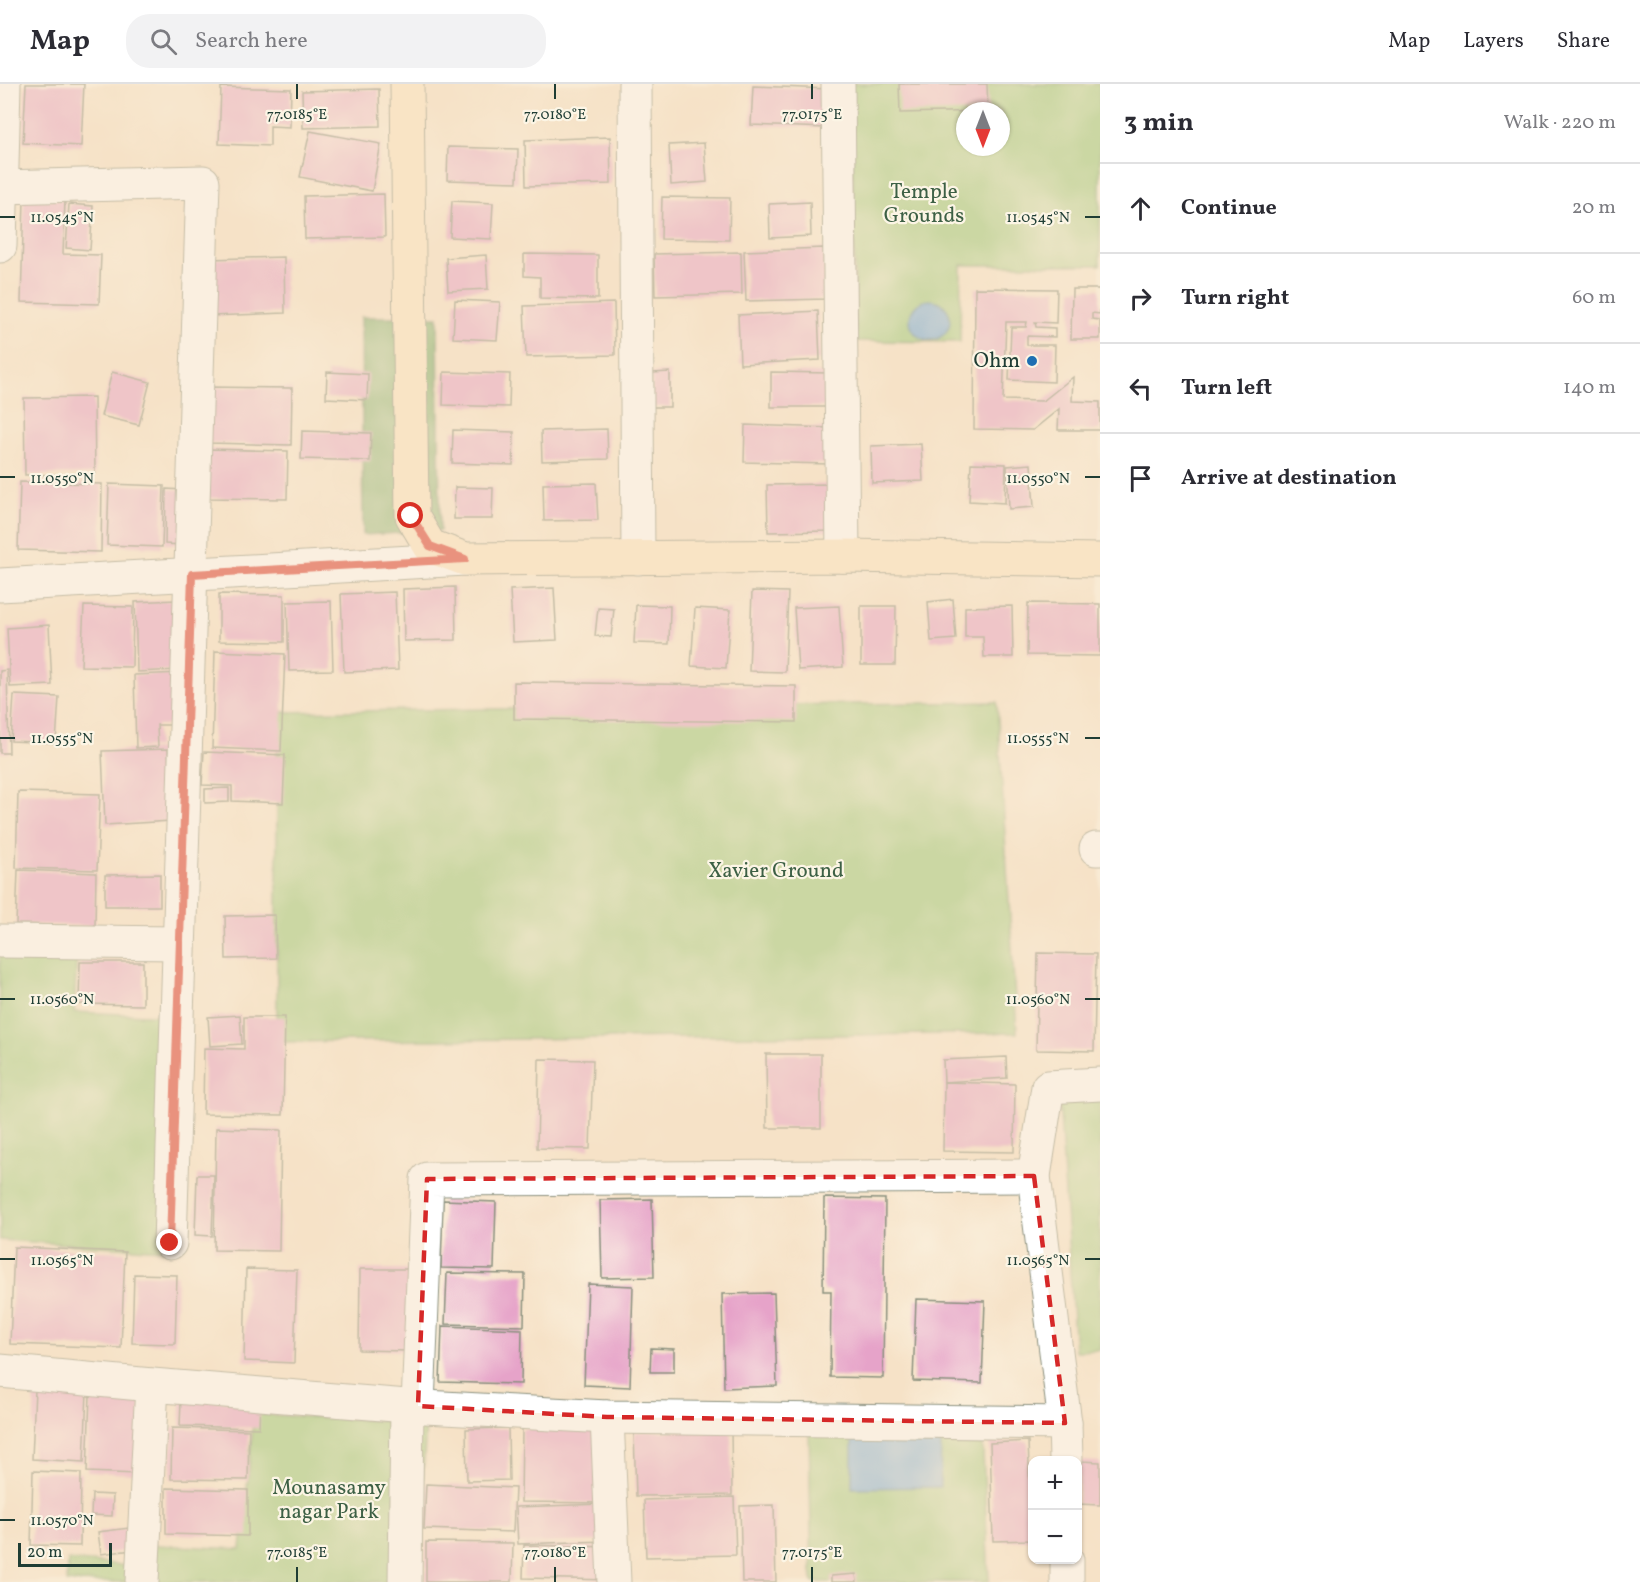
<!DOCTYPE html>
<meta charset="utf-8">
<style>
:root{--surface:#fff;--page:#f2f2f3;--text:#2b2b33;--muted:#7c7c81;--line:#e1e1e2}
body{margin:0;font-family:Vollkorn,serif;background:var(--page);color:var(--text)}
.controls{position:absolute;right:18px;bottom:18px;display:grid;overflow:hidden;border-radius:12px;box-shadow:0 2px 4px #0004}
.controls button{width:54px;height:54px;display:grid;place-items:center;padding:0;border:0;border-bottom:2px solid var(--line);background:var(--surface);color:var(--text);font:30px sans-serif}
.compass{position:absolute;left:956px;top:18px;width:54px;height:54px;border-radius:50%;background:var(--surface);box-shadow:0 2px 4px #0004;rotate:180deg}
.scale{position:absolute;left:18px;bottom:15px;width:94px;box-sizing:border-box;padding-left:6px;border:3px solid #1f3d34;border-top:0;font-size:16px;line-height:21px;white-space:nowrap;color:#1f3d34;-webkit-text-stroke:4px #fcf5e5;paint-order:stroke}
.stop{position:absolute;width:18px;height:18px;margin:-14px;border:4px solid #d93025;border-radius:50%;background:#fff}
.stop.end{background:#d93025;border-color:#fff;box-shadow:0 2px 6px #0008}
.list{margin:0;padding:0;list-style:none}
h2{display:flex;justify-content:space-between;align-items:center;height:78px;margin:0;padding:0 24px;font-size:26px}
h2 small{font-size:20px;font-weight:400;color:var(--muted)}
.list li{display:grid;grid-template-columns:39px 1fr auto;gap:18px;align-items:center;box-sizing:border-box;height:90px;padding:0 24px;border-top:2px solid var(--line)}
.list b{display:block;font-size:22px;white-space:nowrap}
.list em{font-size:20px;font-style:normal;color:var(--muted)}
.icon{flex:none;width:33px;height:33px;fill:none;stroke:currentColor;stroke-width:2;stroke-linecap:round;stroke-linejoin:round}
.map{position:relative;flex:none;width:1100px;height:1498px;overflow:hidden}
header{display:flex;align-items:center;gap:36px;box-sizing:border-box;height:84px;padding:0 30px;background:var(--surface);border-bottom:2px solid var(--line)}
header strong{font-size:28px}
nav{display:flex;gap:33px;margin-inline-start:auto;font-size:21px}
.search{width:420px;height:54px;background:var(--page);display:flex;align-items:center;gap:15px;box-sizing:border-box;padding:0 21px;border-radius:24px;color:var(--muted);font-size:22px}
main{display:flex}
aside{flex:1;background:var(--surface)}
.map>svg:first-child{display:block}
.green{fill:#98ca79;stroke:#5c8456;stroke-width:1.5;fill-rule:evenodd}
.forest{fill:#7aae69;stroke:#4c764e;stroke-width:1.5}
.water{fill:#6ba7dc;stroke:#457288;stroke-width:1.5}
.building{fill:#e6a3c9}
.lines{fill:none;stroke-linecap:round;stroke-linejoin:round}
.street-casing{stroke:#8a907e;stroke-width:35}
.secondary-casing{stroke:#8a907e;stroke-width:35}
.street{stroke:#fff;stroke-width:33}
.secondary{stroke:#fce6c4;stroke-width:33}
.route{stroke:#d93025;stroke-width:8}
.marked{fill:none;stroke:#d62828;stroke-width:4.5;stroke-dasharray:12 8;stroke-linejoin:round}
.ticks{fill:none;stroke:#1f3d34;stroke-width:2}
.poi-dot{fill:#1f6fb2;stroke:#fcf5e5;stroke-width:2}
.labels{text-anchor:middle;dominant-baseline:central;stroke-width:4.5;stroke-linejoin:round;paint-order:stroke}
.park-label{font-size:21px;fill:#3d6045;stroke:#fcf5e5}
.poi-label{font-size:21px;fill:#1f3d34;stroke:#fcf5e5;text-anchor:end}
.ticks-label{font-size:15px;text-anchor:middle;fill:#1f3d34;stroke:#fcf5e5;stroke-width:4.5;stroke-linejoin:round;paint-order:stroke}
</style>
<header>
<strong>Map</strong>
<div class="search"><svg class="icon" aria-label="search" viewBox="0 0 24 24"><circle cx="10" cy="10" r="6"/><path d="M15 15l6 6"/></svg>Search here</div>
<nav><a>Map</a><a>Layers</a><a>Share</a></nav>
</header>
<main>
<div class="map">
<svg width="1100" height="1498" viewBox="0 0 1100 1498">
<rect width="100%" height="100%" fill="#fcf5e5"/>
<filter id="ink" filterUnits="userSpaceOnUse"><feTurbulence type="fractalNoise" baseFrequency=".0167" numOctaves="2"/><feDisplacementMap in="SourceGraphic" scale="12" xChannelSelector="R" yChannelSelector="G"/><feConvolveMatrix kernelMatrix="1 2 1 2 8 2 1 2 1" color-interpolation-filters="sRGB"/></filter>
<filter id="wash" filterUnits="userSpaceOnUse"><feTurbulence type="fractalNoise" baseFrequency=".008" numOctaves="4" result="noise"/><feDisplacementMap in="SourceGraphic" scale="24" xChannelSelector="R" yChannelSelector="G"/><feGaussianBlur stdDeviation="1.35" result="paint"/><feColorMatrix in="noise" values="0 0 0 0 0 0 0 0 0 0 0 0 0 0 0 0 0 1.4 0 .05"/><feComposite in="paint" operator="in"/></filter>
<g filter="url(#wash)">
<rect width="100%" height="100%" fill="#f6e2c7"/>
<!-- green -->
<g class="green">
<path d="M851,0H1100V181H961L960,258L856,257ZM965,27H1001V63H965Z"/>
<path d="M997,618L1017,949L277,958V628Z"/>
<path d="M0,864L77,869L74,928L171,932L164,1166L0,1156Z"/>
<path d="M1100,1012V1266L1075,1267L1059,1013Z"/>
<path d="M254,1330L426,1339L417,1498H67L68,1476L133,1482L135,1460L241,1465Z"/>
<path d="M809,1345L982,1347L989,1498H812Z"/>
</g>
<!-- forest -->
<path class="forest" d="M361,233H438L440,447L363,451Z"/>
<!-- water -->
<g class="water">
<circle cx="930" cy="236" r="20"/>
<path d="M852,1350L941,1352L940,1403L852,1404Z"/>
</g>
<g id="blocks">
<!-- building -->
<g class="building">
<path d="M26,0H84L81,62L23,59Z"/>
<path d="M899,0H987L988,27L900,29Z"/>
<path d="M753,2L828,5L826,44L751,41Z"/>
<path d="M221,3L291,5L290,43L270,42V62L219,60Z"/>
<path d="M379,5L380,42L303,44L302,7Z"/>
<path d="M310,47L381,60L372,107L300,93Z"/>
<path d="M610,53L611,100L526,102L525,56Z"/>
<path d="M704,59L707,98L671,101L669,61Z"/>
<path d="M448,63L518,65L517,98L447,96Z"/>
<path d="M384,110L385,153L305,155L304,112Z"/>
<path d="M662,113L730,114L729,156L661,155Z"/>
<path d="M24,115L65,116L63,170L101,171L99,220L21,218Z"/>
<path d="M452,117L493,119L491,155L450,153Z"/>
<path d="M810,118L811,152L770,154L769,120Z"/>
<path d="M69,120L93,122L90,166L66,164Z"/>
<path d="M824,164L826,215L746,217L744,167Z"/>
<path d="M741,168L742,210L655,212L654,170Z"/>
<path d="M524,170L598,171V215L540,214V193L524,192Z"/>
<path d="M486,171L488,205L448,207L446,174Z"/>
<path d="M284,173L285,229L210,232L209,175Z"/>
<path d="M975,204L1057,205L1056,239L1035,238L1036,243L1055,244V253L1027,252V261H1055L1054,298L1009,296L1011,243H1026L1027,238H1006L1003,316L1043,317L1073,293L1072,317L1100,318V346H1058L1059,325L1033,346L974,345Z"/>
<path d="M1072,205H1100V230L1092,229V235L1100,236V255H1071Z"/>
<path d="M455,216L500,218L497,256L453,254Z"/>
<path d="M614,219L615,271L526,273L524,222Z"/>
<path d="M818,227L820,276L740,280L738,231Z"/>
<path d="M112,288L150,298L139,341L101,332Z"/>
<path d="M327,288L368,290L367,316L326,314Z"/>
<path d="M444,288L510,290L509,323L443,321Z"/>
<path d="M670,288V323H652V289Z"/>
<path d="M771,288L830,289L829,323H771Z"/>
<path d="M208,303L292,304L291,361L207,359Z"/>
<path d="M94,313L95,390L25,391L24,314Z"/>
<path d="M745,341L830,344L829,380L744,378Z"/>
<path d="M607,345L608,375L542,377L541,347Z"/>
<path d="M453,346L514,348L513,381L452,379Z"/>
<path d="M302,347L371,349L370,377L301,375Z"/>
<path d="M921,360L923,397L872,399L871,362Z"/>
<path d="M208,365L288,367L287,415L207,414Z"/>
<path d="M971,379L1006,380L1005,419L969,417Z"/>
<path d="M1031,380L1034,423L1009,425L1007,382Z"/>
<path d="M20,398L102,400L101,468L18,466Z"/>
<path d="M596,399L598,436L544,437L543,400Z"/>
<path d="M109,400L164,402L162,463L107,461Z"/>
<path d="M828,400L829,447L768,448L767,401Z"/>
<path d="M455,403L493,404L492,435H454Z"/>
<path d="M166,405L183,406L182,461L165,460Z"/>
<path d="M455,503L456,556L404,557L403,505Z"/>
<path d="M554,504L557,556L513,558L510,506Z"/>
<path d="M752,507L788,508L785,588L749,587Z"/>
<path d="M395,508L398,586L344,588L341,510Z"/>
<path d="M219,510L284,511V558L219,557Z"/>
<path d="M953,515L956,555L931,557L928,518Z"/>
<path d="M176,516L179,586L137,588L135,518Z"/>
<path d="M331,517L333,586L289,587L287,518Z"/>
<path d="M1028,519L1100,520V572L1027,571Z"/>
<path d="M636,521L670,522L669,560L634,559Z"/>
<path d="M84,522L133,523L132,583L81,582Z"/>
<path d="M839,522L843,583L798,586L794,524Z"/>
<path d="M861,522H896L895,581H861Z"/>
<path d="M1012,522L1013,573H984L983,553H965V523Z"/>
<path d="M598,524L614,525L611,553L595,552Z"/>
<path d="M695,524L730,526L726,584L691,582Z"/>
<path d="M49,541L52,601L10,603L7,544Z"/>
<path d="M215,567L285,570L281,667L212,664Z"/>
<path d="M7,586L9,669H0V587Z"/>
<path d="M181,589L183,641H157L158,663L136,664L134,591Z"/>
<path d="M514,598L796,602V638L514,635Z"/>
<path d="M14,611L59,613L56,659L11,657Z"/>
<path d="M168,665L171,737L105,741L102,667Z"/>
<path d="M204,668L285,671L283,719L232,717V702L202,701Z"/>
<path d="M229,704V718L205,719V705Z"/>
<path d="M18,708L100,710L97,786L16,784Z"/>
<path d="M18,786L96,789L95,842L16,840Z"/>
<path d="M160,790V822H105V791Z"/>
<path d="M275,831L276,874L226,875L225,832Z"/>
<path d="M1038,869L1096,870L1094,967L1036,966Z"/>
<path d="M80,878H143V921L79,920Z"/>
<path d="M240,931L242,960L210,962L208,933Z"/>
<path d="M244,933H285L283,1031L203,1030L204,964L244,965Z"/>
<path d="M766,970H821V1044H767Z"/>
<path d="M1006,973L1007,994L944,998L943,976Z"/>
<path d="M539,975L593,976L590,1065L537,1064Z"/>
<path d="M944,998L1015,1000L1014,1068L943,1067Z"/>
<path d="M216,1044L281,1046L279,1167L214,1166Z"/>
<path d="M197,1091H214L212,1152L195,1151Z"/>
<path d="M824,1114L885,1115L883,1294L830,1293L831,1207H823Z"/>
<path d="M652,1115L654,1193L602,1194L600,1116Z"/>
<path d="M443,1116L496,1118L494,1185L441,1184Z"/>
<path d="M14,1163L125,1168L121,1264L10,1260Z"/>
<path d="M246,1185L297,1186L294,1279L244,1277Z"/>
<path d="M360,1185H408L407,1267L359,1266Z"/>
<path d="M447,1189L525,1190L524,1242L445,1240Z"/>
<path d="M134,1190L177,1191L175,1260L132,1259Z"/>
<path d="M588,1200L633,1202L630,1303L584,1301Z"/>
<path d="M774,1209L777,1302L724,1304L722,1210Z"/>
<path d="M916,1215L985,1217L982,1299L913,1297Z"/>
<path d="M442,1242L522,1245L521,1300L440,1298Z"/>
<path d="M651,1264L674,1265V1288H650Z"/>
<path d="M35,1305L87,1308L84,1378L32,1375Z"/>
<path d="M90,1311L141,1313L138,1390L87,1388Z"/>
<path d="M181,1316L260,1318L259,1344L180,1342Z"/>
<path d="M172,1344L249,1346L248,1396L171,1395Z"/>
<path d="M508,1344L509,1396L467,1397L466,1345Z"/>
<path d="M522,1345H605L604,1419L521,1418Z"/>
<path d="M731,1346L732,1411L636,1412L634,1348Z"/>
<path d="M1028,1357L1032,1456L993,1457L990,1359Z"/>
<path d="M1080,1377L1100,1378V1421L1078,1420Z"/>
<path d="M33,1387L81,1389L80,1462L31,1461Z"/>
<path d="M426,1400L515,1404L513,1448L424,1445Z"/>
<path d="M166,1404L248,1406V1452L166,1450Z"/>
<path d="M92,1410L113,1411L112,1432L91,1431Z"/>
<path d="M734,1413L736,1471L646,1473L644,1416Z"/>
<path d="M603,1420L605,1457L518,1460L516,1423Z"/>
<path d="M774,1421L776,1498H742L740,1422Z"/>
<path d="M129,1444L132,1466L101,1470L98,1448Z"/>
<path d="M426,1458L513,1459L512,1498H426Z"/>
<path d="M524,1461L611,1463L610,1496L523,1494Z"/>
<path d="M856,1490L857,1498H831V1492Z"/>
</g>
</g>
</g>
<g filter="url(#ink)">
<use href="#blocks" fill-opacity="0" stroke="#8a907e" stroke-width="1.5"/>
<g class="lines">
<!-- street casing -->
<g class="street-casing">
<g id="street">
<path d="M635,0L638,474"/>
<path d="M838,0L843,472"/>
<path d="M0,103L203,98L170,1159"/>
<path d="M0,162L4,0"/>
<path d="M0,501L465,475"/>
<path d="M1096,765H1100"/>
<path d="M0,857L178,859"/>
<path d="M0,1287L152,1301L407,1322L607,1333L1065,1339"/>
<path d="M418,1322L427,1095L1034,1092"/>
<path d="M607,1333L614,1498"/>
<path d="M1066,1376L1065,1339L1034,1092L1048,1003L1100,1000"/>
<path d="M1067,1476V1498"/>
<path d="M142,1498L152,1301"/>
<path d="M405,1498L407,1322"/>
</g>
</g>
<!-- secondary casing -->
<g class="secondary-casing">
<path id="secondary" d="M407,0L412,432L430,462L465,475L843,472L1100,476"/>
</g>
<!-- street -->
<use href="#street" class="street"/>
<!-- secondary -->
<use href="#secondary" class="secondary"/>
</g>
</g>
<g class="lines" filter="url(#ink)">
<!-- route -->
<path class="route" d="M170,1159L192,490L465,475L430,462L411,432"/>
</g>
<!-- marked area -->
<path d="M0 0H1100V1498H0ZM1034,1092L1065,1339L607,1333L418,1322L427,1095Z" fill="#f6e2c7" fill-opacity=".55" fill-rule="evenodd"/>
<path class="marked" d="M1034,1092L1065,1339L607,1333L418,1322L427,1095Z"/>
<!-- ticks -->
<path class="ticks" d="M297,0V15M555,0V15M812,0V15M0,133H15M1085,133H1100M0,393H15M1085,393H1100M0,654H15M1085,654H1100M0,915H15M1085,915H1100M0,1175H15M1085,1175H1100M0,1436H15M297,1483V1498M555,1483V1498M812,1483V1498"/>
<!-- markers -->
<circle class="poi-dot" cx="1032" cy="277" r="6"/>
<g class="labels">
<!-- park labels -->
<g class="park-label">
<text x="924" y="108">Temple<tspan x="924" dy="24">Grounds</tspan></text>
<text x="776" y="787">Xavier Ground</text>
<text x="329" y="1404">Mounasamy<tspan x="329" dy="24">nagar Park</tspan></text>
</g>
<!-- poi labels -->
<g class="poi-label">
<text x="1020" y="277">Ohm</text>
</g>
</g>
<g class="ticks-label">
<text x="297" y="35">77.0185°E</text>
<text x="555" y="35">77.0180°E</text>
<text x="812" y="35">77.0175°E</text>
<text x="1038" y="138">11.0545°N</text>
<text x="62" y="138">11.0545°N</text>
<text x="1038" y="399">11.0550°N</text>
<text x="62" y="399">11.0550°N</text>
<text x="1038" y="659">11.0555°N</text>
<text x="62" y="659">11.0555°N</text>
<text x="1038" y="920">11.0560°N</text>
<text x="62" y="920">11.0560°N</text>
<text x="1038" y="1181">11.0565°N</text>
<text x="62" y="1181">11.0565°N</text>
<text x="62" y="1441">11.0570°N</text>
<text x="297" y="1473">77.0185°E</text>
<text x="555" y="1473">77.0180°E</text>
<text x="812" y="1473">77.0175°E</text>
</g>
</svg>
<div class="controls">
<button>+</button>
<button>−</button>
</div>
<svg class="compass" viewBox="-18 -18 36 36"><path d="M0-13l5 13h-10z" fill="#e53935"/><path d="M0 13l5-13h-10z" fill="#7c7c81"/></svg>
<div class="scale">20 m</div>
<div class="stop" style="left:411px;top:432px"></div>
<div class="stop end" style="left:170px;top:1159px"></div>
</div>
<aside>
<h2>3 min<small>Walk · 220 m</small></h2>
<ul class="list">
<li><svg class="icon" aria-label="ahead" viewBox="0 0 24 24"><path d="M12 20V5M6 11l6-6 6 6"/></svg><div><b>Continue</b></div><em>20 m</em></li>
<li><svg class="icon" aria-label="right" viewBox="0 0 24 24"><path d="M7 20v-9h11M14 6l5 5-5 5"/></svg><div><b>Turn right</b></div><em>60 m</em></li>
<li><svg class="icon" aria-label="left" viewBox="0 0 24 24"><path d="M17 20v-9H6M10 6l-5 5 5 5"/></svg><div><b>Turn left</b></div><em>140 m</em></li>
<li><svg class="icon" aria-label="arrive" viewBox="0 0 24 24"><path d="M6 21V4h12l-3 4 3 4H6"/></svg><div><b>Arrive at destination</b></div></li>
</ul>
</aside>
</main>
